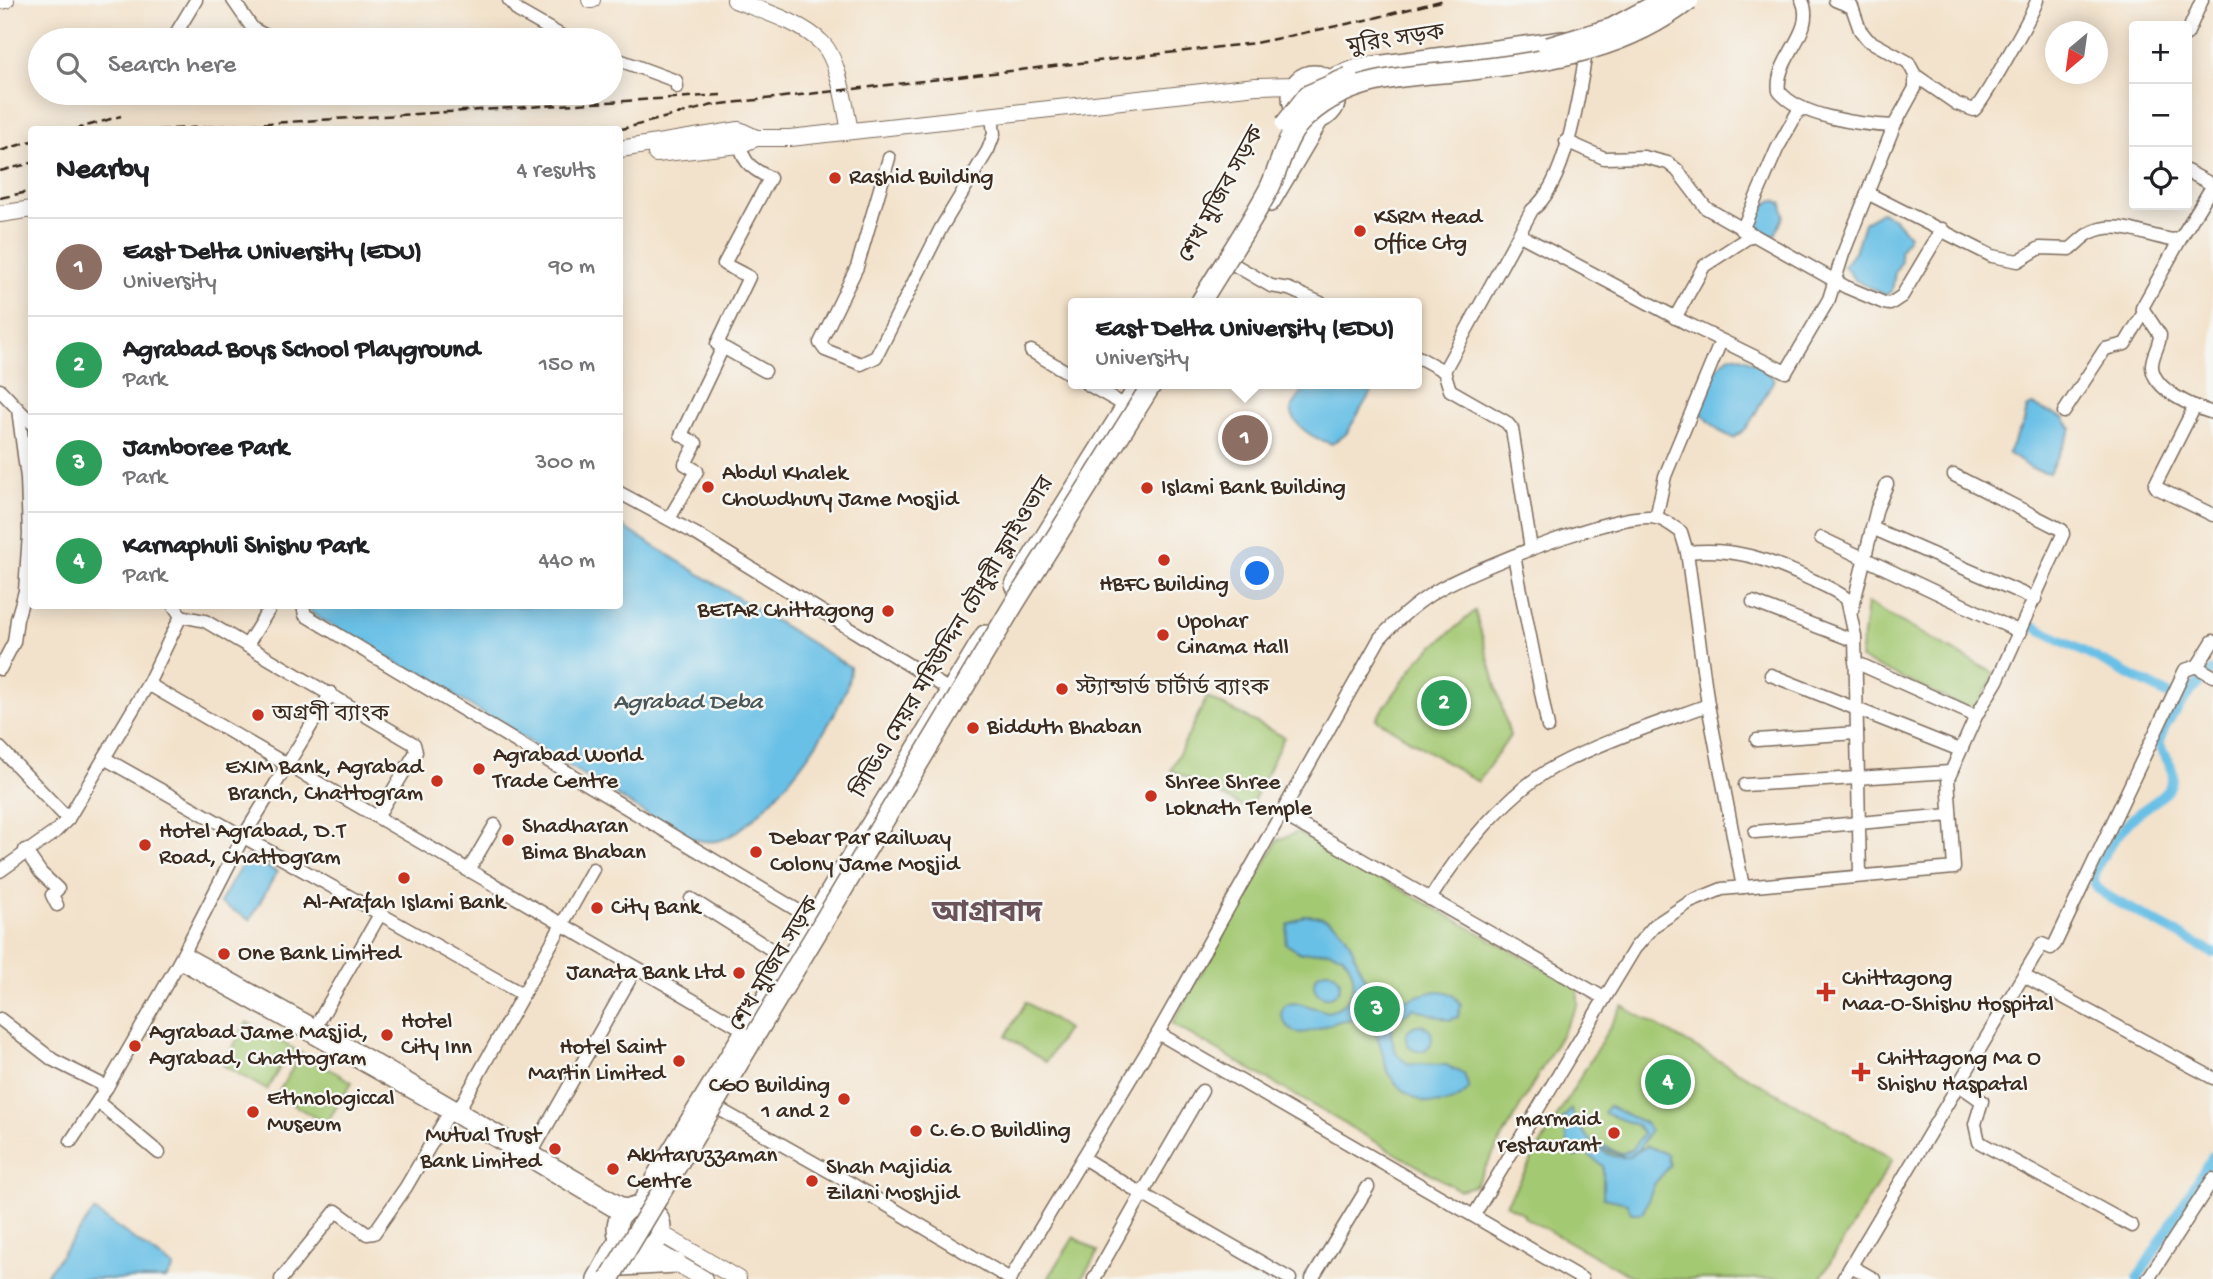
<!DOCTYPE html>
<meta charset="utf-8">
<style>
:root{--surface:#fff;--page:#f6f6f6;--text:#202124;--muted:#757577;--line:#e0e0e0;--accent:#b45309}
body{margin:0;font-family:"Gochi Hand","Noto Sans Bengali",sans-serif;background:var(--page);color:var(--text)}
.controls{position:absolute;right:21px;top:21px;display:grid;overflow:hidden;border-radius:7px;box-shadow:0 4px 18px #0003}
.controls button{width:63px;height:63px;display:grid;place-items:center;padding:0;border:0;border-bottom:2px solid var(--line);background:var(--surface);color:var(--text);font:35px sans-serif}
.compass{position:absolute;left:2045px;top:21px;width:63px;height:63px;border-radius:50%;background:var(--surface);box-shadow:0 4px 18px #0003;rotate:209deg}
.you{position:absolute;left:1258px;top:574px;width:24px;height:24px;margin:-18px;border:5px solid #fff;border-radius:50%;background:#1a73e8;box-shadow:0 0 0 10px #1a73e833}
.badge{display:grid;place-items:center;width:46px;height:46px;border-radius:50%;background:var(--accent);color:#fff;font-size:23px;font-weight:700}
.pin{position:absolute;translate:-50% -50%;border:4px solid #fff;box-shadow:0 2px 7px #0006}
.popup{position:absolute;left:1068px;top:298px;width:354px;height:91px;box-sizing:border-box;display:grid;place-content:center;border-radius:7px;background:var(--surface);filter:drop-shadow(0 2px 5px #0005);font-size:23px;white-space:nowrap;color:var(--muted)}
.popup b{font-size:26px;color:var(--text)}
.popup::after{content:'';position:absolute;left:50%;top:100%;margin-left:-14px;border:14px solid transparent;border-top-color:var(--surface)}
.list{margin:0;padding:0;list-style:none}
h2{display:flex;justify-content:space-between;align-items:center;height:91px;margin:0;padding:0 28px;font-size:30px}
h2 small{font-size:23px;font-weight:400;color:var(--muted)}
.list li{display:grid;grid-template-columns:46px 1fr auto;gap:21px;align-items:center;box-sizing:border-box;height:98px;padding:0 28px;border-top:2px solid var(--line)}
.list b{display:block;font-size:26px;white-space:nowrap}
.list p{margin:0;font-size:23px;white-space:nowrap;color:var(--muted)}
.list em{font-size:23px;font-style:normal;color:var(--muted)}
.icon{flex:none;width:38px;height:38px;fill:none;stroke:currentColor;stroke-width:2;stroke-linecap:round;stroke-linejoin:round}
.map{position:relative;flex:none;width:2213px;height:1279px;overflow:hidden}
.search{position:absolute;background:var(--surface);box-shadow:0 4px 18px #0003;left:28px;top:28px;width:595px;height:77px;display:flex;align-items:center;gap:18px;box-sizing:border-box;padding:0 24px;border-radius:38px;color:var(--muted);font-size:26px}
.panel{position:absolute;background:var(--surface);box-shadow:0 4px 18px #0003;left:28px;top:126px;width:595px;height:483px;border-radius:7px}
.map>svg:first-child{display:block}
.green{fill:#a4c973;stroke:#707a48;stroke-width:2}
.water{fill:#69c0e6;stroke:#527582;stroke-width:2}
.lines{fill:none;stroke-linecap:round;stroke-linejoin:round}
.canal{stroke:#69c0e6;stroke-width:10}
.minor-casing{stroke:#7b6a5b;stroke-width:15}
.major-casing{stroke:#7b6a5b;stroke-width:18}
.highway-casing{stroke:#7b6a5b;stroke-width:22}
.minor{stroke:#fff;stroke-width:12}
.major{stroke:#fff;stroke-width:16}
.highway{stroke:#fff;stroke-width:19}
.rail{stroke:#3b2a1e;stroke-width:2.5;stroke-dasharray:10 5;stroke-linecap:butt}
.highway-bridge-casing{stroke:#7b6a5b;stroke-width:22;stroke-linecap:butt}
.highway-bridge{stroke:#fff;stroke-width:19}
.poi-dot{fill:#c8321e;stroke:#f6f6f2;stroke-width:2.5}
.labels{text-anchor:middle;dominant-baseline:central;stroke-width:5;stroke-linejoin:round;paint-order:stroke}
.street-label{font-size:23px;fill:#3b2a1e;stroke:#f6f6f2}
.poi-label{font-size:23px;fill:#3b2a1e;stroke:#f6f6f2;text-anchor:start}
.water-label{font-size:24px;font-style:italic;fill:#49575a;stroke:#f6f6f2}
.district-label{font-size:30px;font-weight:bold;fill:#6b535b;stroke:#f6f6f2}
</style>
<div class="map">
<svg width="2213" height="1279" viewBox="0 0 2213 1279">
<rect width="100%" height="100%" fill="#f6f6f2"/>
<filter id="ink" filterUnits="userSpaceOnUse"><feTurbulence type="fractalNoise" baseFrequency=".0143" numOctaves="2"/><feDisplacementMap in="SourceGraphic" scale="14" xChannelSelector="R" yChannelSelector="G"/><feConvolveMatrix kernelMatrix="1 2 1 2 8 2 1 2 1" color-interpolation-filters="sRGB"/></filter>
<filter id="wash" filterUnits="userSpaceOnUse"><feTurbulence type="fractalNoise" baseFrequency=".00686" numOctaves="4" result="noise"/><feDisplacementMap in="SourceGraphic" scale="28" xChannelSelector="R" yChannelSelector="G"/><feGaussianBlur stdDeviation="1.57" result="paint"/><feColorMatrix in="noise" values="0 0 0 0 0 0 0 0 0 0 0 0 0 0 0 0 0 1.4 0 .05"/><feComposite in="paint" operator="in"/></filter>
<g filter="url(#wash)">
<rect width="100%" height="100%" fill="#f3e2cb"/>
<!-- green -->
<g class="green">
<path d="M1867,603L1995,674L1974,711L1860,659Z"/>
<path d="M1475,611L1510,736L1478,782L1376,719L1419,659Z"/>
<path d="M1207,697L1284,737L1249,810L1171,770Z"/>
<path d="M1298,832L1578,988V1005L1475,1186L1459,1190L1172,1024L1278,840Z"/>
<path d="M1026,1002L1067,1029L1046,1062L1006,1036Z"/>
<path d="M1622,1006L1893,1159L1820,1279H1636L1524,1217V1214L1506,1204Z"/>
<path d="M247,1022L352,1082L326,1124L277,1095L297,1060L287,1055L267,1090L223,1065Z"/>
<path d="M1074,1237L1098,1252L1081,1279H1048Z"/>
</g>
<!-- water -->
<g class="water">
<path d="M1774,200L1782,203L1784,215L1775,235L1766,236L1758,231C1755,219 1762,204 1774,200Z"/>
<path d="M1881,212L1894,218L1909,235L1900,251L1901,262L1895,272L1892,291L1885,295L1855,280L1844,266L1856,249L1864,223Z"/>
<path d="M1730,355C1745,356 1766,368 1774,380L1747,428L1733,438L1719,431L1698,410L1716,369Z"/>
<path d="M1307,384H1376L1346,434L1332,444C1315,439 1294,428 1291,409Z"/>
<path d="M2032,405L2064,418L2072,429L2049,473L2032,469L2008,453L2024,422L2027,408Z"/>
<path d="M620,525L850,667C853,707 758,835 716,841C703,843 691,838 679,834L468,704L314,615L306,606H620Z"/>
<path d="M247,856L277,872L250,920L220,903Z"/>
<path d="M1306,915C1364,919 1346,970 1379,995C1407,1016 1440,969 1461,1005L1458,1017L1449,1020L1413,1008L1393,1024L1391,1035L1397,1055L1409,1064L1446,1065L1464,1074L1469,1089C1447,1115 1408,1103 1391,1077C1382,1063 1383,1040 1371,1028C1341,997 1296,1064 1281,1013L1285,1004L1298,1003L1328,1012C1356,1003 1361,976 1342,955L1329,951L1300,953L1285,943L1288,925Z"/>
<circle cx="1327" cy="984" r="13"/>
<circle cx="1419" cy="1038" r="13"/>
<path d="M1608,1106L1645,1123L1650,1130L1639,1149L1627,1157L1647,1146L1667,1154L1670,1166L1655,1183L1643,1213H1631L1627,1203L1603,1198V1166L1587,1154L1574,1157C1566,1147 1567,1133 1562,1121L1571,1109C1577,1130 1602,1160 1626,1157L1603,1149L1597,1142L1620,1154L1631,1150L1643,1134L1636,1125L1604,1113Z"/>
<path d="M94,1211L174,1267L166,1279H43Z"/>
</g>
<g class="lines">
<!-- canal -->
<g class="canal">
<path d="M2027,623L2177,699"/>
<path d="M2213,671C2199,679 2157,728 2160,744C2163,758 2178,768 2171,784C2165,798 2146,806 2135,816C2123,828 2089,867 2095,884C2098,891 2105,894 2111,898L2213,953"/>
<path d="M2137,1279L2213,1156"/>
</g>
</g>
</g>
<g filter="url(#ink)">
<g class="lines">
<!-- minor casing -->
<g class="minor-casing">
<g id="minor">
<path d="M233,0L253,29L274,40"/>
<path d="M509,0L518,11L569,40"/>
<path d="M1802,0C1817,33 1774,58 1779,91C1799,117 1863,125 1894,126"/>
<path d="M2187,34L2202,0"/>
<path d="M172,40L196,0"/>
<path d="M611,57L676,81L677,87"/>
<path d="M1915,75L1957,104L1974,110C1982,104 2034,12 2037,0"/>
<path d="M739,137C742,161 748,167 770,178L724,264L749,277L717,344L765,371"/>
<path d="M1566,141L1604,158L1644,157L1668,163L1677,170L1706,208L1846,287L1884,303L1890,304L1902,296L1942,229"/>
<path d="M889,158L857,267L820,343L825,350L861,364L876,357L941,228L988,150L994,134L992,116"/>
<path d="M2187,171L2213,185"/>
<path d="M1869,194L1992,256L2018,261L2040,248L2070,249C2077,244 2084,235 2092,232C2119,219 2148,238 2175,240L2182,236L2213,185"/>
<path d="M1742,230L1777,149L1800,108"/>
<path d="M1520,235L1686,323L1786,372L1829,299L1843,254L1894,126L1915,88V75L1908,62L1868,40L1860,30L1852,7L1835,0"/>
<path d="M2182,236L2142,308L2160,335C2160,346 2151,356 2152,367C2154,391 2194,407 2213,413"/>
<path d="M1233,264L1271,286L1289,289L1321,303"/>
<path d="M1675,318L1704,266L1752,235"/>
<path d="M1031,351L1074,376"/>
<path d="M1416,356L1444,371L1532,210C1567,184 1580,89 1587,46"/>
<path d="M1444,371L1450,390L1506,422L1512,429L1531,549"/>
<path d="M1087,384L1126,406"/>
<path d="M0,390L18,409L27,478L29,534L25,591L17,619L14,642L0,669"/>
<path d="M2195,406L2155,485L2157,488L2213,515"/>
<path d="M18,409L32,423"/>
<path d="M2064,412L2105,349L2125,344L2143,314"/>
<path d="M620,493L696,534L956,694"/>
<path d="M1656,518L1665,476L1721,341"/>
<path d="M669,519L697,471L685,464L696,443L681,435L723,347"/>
<path d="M1872,528L2035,599"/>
<path d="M1821,538L2020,632"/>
<path d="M1687,552C1734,547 1767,559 1808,578C1821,584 1836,590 1847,599L1855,636L1860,875"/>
<path d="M1514,556L1548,727"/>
<path d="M1753,602L1855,641"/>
<path d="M303,606L305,615L812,919"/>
<path d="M1852,610L1877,508L1887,484"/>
<path d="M181,616L205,621L414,744L416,752L377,817"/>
<path d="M2213,641L2197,667L2213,676"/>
<path d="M247,645L271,606"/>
<path d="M1855,662L1976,716L1997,681L2063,534L2062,530L1954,475"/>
<path d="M1771,675L1960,750"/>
<path d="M148,684L746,1031"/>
<path d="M1757,740L1856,733"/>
<path d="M0,748L68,819"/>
<path d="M104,758L522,994"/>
<path d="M1745,785L1950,772"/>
<path d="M1280,813L1604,998"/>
<path d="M1755,832L1950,815"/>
<path d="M25,850L41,873L58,889L52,895L57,905"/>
<path d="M0,871L55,832L68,819L148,684L181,616L174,606"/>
<path d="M468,871L495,825"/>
<path d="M691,899L788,960"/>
<path d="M1430,899C1458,853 1507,793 1554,767C1603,741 1656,724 1708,705"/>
<path d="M184,953L316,1026L629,1208"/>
<path d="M179,962L449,1113L621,1215"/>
<path d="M2024,976L2213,1078"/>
<path d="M0,1019L53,1060L107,1087"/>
<path d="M316,1026L379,916"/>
<path d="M1158,1033L1582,1279"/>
<path d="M1959,1085L1982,1101L1975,1124L1979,1142L2132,1226"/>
<path d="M98,1102L159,1153"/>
<path d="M459,1109L593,869"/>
<path d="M719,1109L850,1183L1010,1279"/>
<path d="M71,1141L107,1087L179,962L242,839L331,693"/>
<path d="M532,1152L636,968"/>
<path d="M1083,1158L1142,1194L1202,1091"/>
<path d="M1474,1215L1635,948L1655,925L1690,902L1722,889L1954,868L1948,779L1976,716"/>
<path d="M1851,1266L1874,1279"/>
<path d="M281,1279L336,1211L367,1234L374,1233L406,1187L449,1113"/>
<path d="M1010,1279L1158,1033L1380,638C1398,619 1419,600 1443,587C1478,568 1622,509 1657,518C1665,520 1674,527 1681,532L1687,552L1708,705L1743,887"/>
<path d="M1094,1279L1142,1194L1290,1279"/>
<path d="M1312,1279L1368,1187"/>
<path d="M1843,1279L2042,944L2051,948L2055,944L2185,670L2197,666"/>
<path d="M2148,1279L2213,1179"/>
</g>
</g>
<!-- major casing -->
<g class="major-casing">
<g id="major">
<path d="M590,0H592"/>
<path d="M735,0C763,11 801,22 822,43C839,60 845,107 850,131"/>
<path d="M0,1L6,0"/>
<path d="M620,149L739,130L756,138H790L1256,86L1296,85"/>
<path d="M656,154L740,145L756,138"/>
<path d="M0,214L32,209"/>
<path d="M660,1233L738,1279"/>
<path d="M649,1247L704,1279"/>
</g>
</g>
<!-- highway casing -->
<g class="highway-casing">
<g id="highway">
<circle cx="1314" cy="97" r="22"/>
<path d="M1331,79L1361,68L1563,41"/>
<path d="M1270,202L1319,119"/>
<path d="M1015,585L1140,384"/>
<path d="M735,1050L985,635"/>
<path d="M640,1206L666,1162"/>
<circle cx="639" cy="1228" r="22"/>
<path d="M622,1266L677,1263"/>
<path d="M597,1279L620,1238"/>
</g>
</g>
<!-- minor -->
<use href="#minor" class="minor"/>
<!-- major -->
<use href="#major" class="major"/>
<!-- highway -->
<use href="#highway" class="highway"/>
<!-- rail -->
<g class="rail">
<path d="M73,130L121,116"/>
<path d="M158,130L721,95"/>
<path d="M618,130L713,105L1255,43L1371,19L1444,0"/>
<path d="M0,151L32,141"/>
<path d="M0,171L32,163"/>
<path d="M0,198L32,191"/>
</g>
<!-- highway-bridge casing -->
<g class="highway-bridge-casing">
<g id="highway-bridge">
<path d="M1548,47L1612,28L1664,0"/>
<path d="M1285,124L1308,95L1349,77"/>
<path d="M1200,303C1223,265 1248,228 1269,189C1279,169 1285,138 1301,122C1351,71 1415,78 1480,69C1558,59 1626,49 1689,0"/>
<path d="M657,1175L742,1036"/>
<path d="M609,1279L1014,604L1152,384"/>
</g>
</g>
<!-- highway-bridge -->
<use href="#highway-bridge" class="highway-bridge"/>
</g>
</g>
<!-- markers -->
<g class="poi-dot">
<circle cx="835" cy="178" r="7"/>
<circle cx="1360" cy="231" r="7"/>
<circle cx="708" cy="487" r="7"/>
<circle cx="1147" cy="488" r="7"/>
<circle cx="1164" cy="560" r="7"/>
<circle cx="888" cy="611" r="7"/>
<circle cx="1163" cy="635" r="7"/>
<circle cx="1062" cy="689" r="7"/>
<circle cx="258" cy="715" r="7"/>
<circle cx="973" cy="728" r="7"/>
<circle cx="479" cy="769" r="7"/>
<circle cx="437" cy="781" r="7"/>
<circle cx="1151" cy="796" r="7"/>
<circle cx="508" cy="840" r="7"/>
<circle cx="145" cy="845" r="7"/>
<circle cx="756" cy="852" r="7"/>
<circle cx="404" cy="878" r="7"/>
<circle cx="597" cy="908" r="7"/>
<circle cx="224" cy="954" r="7"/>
<circle cx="739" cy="973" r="7"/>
<path d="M1822.5 981.5h7v7h7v7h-7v7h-7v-7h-7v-7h7z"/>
<circle cx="387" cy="1035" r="7"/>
<circle cx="135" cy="1046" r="7"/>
<circle cx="679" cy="1061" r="7"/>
<path d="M1857.5 1061.5h7v7h7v7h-7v7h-7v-7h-7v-7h7z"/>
<circle cx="844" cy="1099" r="7"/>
<circle cx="253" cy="1112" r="7"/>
<circle cx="916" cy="1131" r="7"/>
<circle cx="1614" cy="1133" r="7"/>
<circle cx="555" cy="1149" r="7"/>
<circle cx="613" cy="1169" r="7"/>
<circle cx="812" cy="1181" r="7"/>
</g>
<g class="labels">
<!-- street labels -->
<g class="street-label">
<text transform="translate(1396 41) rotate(-9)">মুরিং সড়ক</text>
<text transform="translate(1223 195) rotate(-61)">শেখ মুজিব সড়ক</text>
<text transform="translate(954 638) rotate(-59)">সিডিএ মেয়র মহিউদ্দিন চৌধুরী ফ্লাইওভার</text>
<text transform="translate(776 965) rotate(-59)">শেখ মুজিব সড়ক</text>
</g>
<!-- poi labels -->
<g class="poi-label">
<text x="849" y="178">Rashid Building</text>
<text x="1374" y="218">KSRM Head<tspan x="1374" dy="26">Office Ctg</tspan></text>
<text x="722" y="474">Abdul Khalek<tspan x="722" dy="26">Chowdhury Jame Mosjid</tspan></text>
<text x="1161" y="488">Islami Bank Building</text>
<text x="1164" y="585" text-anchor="middle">HBFC Building</text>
<text x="874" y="611" text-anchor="end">BETAR Chittagong</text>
<text x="1177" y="622">Upohar<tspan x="1177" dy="26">Cinama Hall</tspan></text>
<text x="1076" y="689">স্ট্যান্ডার্ড চার্টার্ড ব্যাংক</text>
<text x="272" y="715">অগ্রণী ব্যাংক</text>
<text x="987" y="728">Bidduth Bhaban</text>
<text x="493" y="756">Agrabad World<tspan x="493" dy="26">Trade Centre</tspan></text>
<text x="423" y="768" text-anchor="end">EXIM Bank, Agrabad<tspan x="423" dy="26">Branch, Chattogram</tspan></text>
<text x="1165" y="783">Shree Shree<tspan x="1165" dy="26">Loknath Temple</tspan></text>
<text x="522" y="827">Shadharan<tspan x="522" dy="26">Bima Bhaban</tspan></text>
<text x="159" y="832">Hotel Agrabad, D.T<tspan x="159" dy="26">Road, Chattogram</tspan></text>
<text x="770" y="839">Debar Par Railway<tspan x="770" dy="26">Colony Jame Mosjid</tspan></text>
<text x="404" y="903" text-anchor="middle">Al-Arafah Islami Bank</text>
<text x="611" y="908">City Bank</text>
<text x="238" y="954">One Bank Limited</text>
<text x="725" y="973" text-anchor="end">Janata Bank Ltd</text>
<text x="1842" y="979">Chittagong<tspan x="1842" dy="26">Maa-O-Shishu Hospital</tspan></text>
<text x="401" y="1022">Hotel<tspan x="401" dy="26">City Inn</tspan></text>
<text x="149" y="1033">Agrabad Jame Masjid,<tspan x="149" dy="26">Agrabad, Chattogram</tspan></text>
<text x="665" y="1048" text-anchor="end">Hotel Saint<tspan x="665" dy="26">Martin Limited</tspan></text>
<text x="1877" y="1059">Chittagong Ma O<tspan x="1877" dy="26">Shishu Haspatal</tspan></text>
<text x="830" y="1086" text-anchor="end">CGO Building<tspan x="830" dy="26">1 and 2</tspan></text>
<text x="267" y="1099">Ethnologiccal<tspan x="267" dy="26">Museum</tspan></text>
<text x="1600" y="1120" text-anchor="end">marmaid<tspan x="1600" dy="26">restaurant</tspan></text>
<text x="930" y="1131">C.G.O Buildling</text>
<text x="541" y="1136" text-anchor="end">Mutual Trust<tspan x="541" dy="26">Bank Limited</tspan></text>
<text x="627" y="1156">Akhtaruzzaman<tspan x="627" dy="26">Centre</tspan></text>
<text x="826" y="1168">Shah Majidia<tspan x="826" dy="26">Zilani Moshjid</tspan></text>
</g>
<!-- water labels -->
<g class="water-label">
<text x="688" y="703">Agrabad Deba</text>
</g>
<!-- district labels -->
<g class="district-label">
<text x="987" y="915">আগ্রাবাদ</text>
</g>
</g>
</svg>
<div class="controls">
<button>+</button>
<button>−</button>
<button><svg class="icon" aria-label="locate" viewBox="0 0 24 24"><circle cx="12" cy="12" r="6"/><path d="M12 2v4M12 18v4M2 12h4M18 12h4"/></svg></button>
</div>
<svg class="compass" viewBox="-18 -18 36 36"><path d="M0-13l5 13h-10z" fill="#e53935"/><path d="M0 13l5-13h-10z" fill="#757577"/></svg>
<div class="you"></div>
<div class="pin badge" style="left:1245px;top:438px;background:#8d6e63">1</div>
<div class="popup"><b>East Delta University (EDU)</b>University</div>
<div class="pin badge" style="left:1444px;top:703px;background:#2e9e5b">2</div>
<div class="pin badge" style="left:1377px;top:1009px;background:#2e9e5b">3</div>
<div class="pin badge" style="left:1668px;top:1082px;background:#2e9e5b">4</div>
<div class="search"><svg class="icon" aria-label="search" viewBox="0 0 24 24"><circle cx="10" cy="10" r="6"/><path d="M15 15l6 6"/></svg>Search here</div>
<section class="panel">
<h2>Nearby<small>4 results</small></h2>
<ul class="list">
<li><span class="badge" style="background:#8d6e63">1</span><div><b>East Delta University (EDU)</b><p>University</p></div><em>90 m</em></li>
<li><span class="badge" style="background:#2e9e5b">2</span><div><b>Agrabad Boys School Playground</b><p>Park</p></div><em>150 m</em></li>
<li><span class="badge" style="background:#2e9e5b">3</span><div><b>Jamboree Park</b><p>Park</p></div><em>300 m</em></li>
<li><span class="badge" style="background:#2e9e5b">4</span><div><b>Karnaphuli Shishu Park</b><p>Park</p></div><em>440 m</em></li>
</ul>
</section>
</div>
